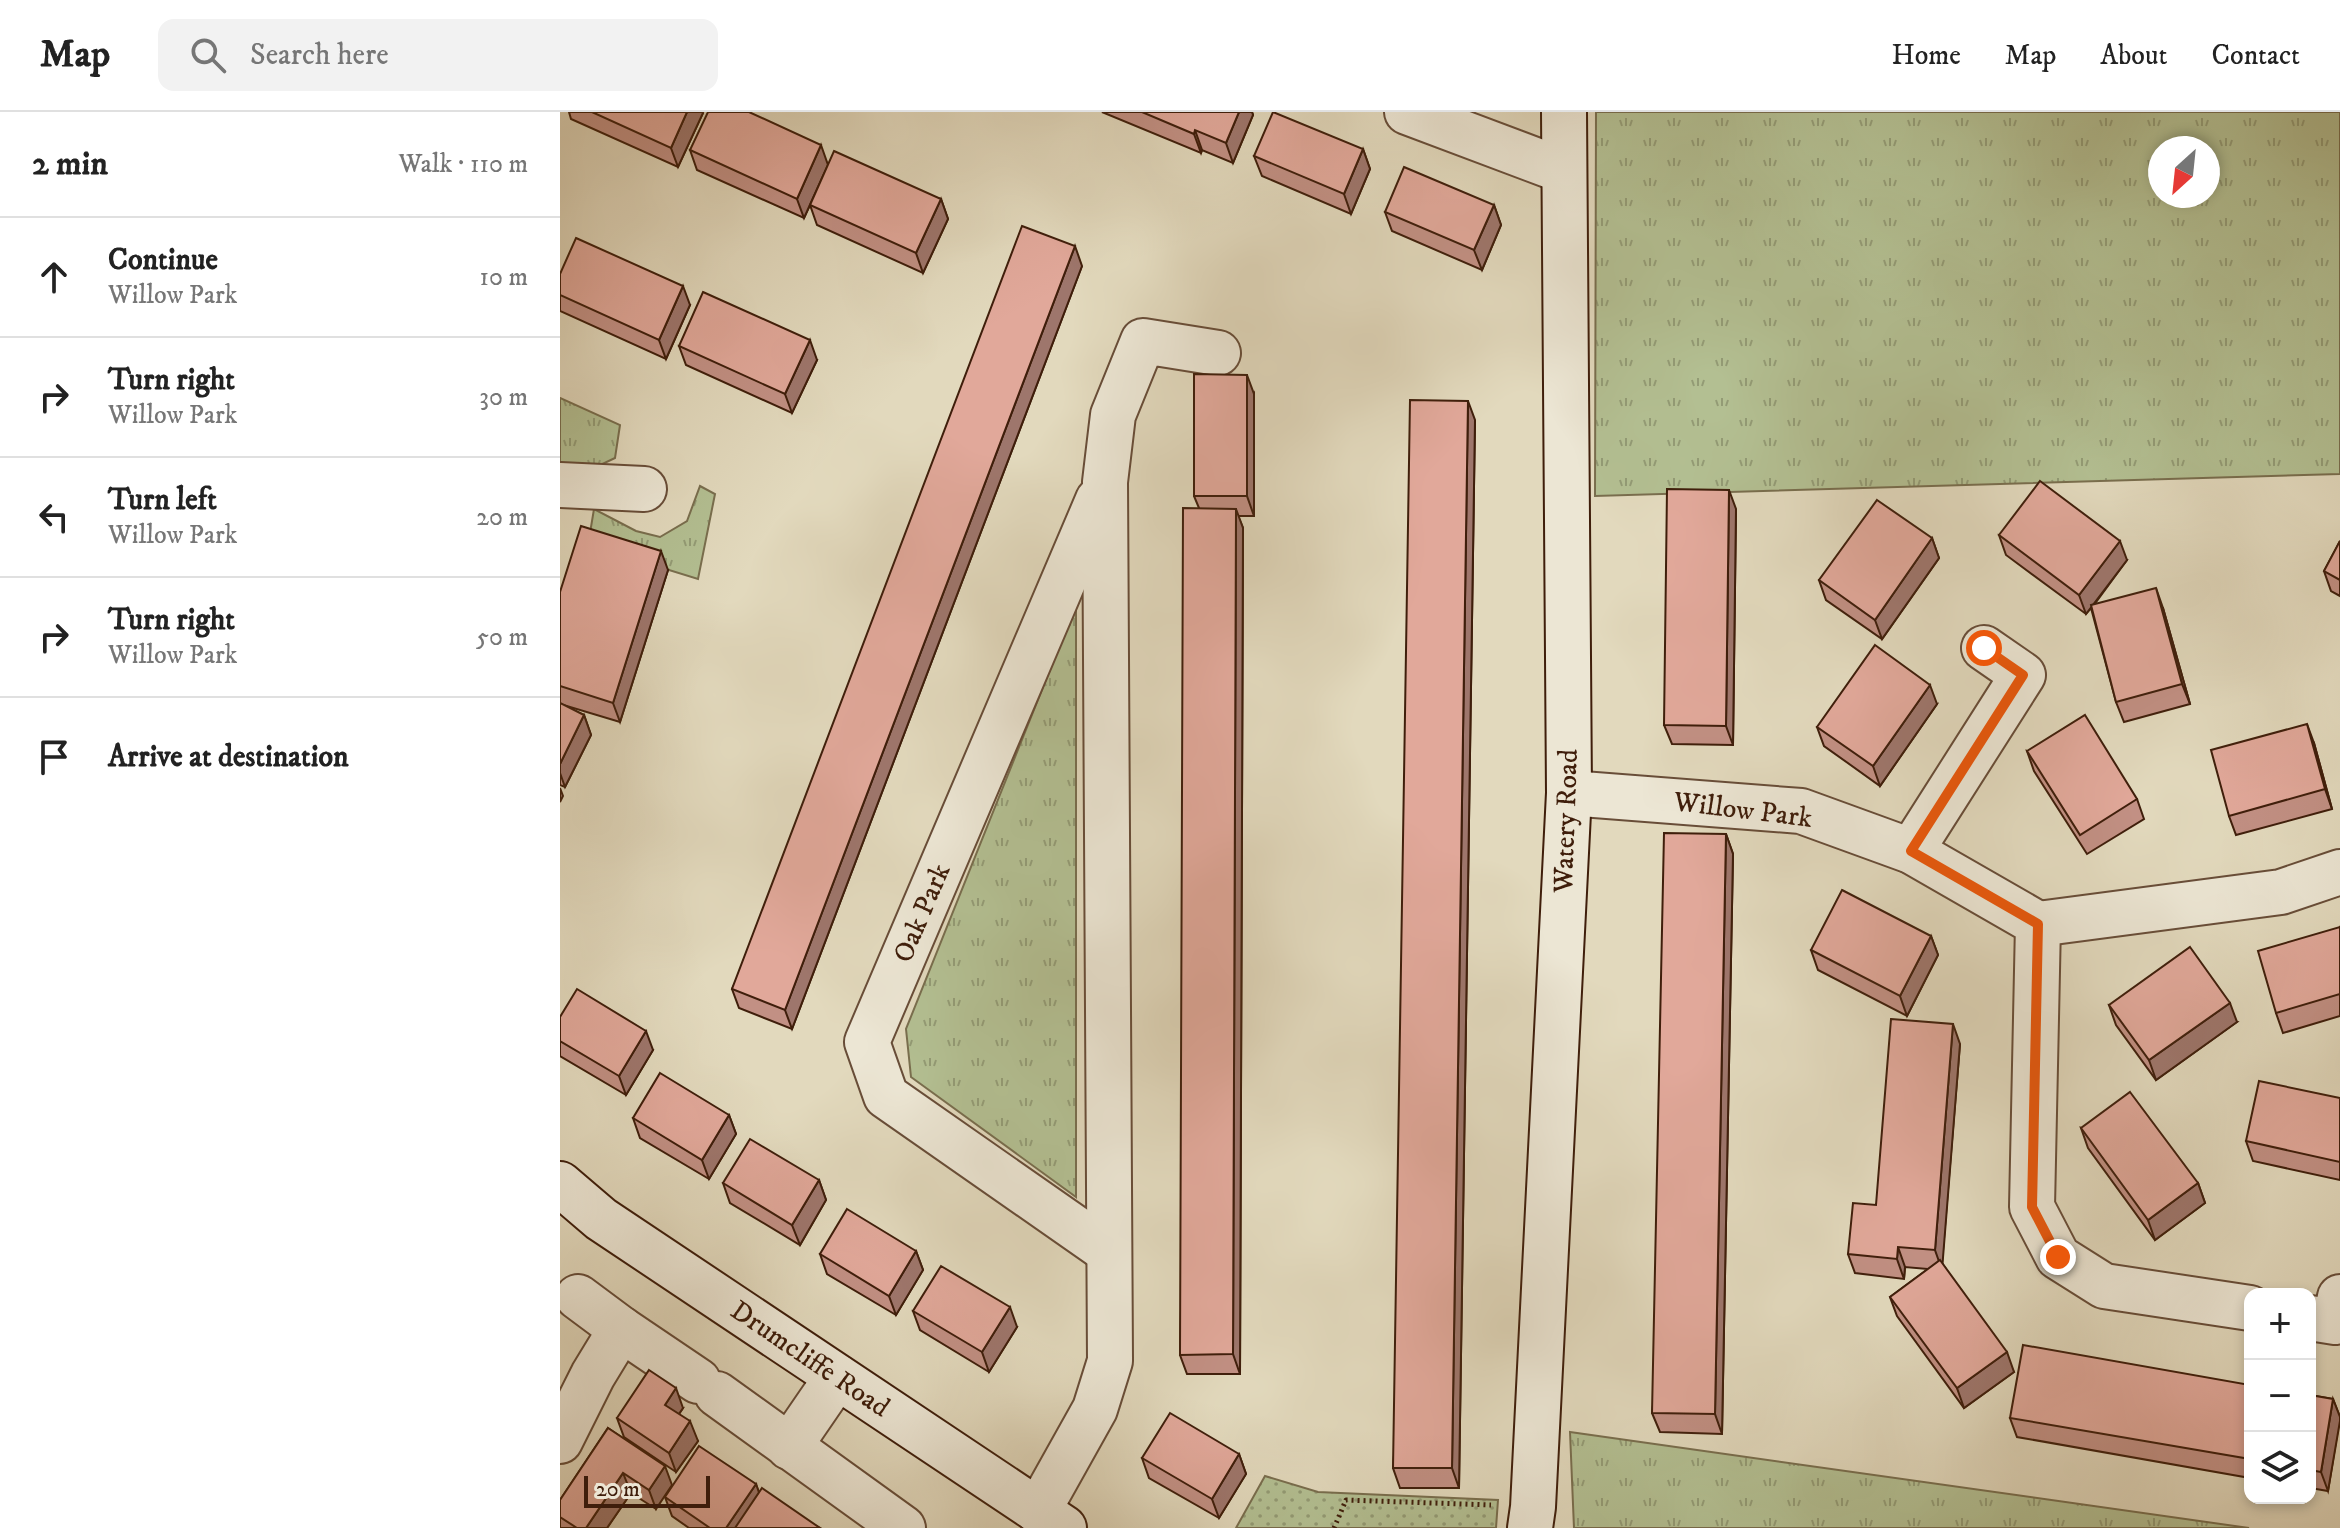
<!DOCTYPE html>
<meta charset="utf-8">
<style>
:root{--surface:#fff;--page:#f2f2f2;--text:#222;--muted:#767676;--line:#e0e0e0}
body{margin:0;font-family:"IM FELL DW Pica",serif;background:var(--page);color:var(--text)}
.controls{position:absolute;right:24px;bottom:24px;display:grid;overflow:hidden;border-radius:16px;box-shadow:0 4px 12px #0003}
.controls button{width:72px;height:72px;display:grid;place-items:center;padding:0;border:0;border-bottom:2px solid var(--line);background:var(--surface);color:var(--text);font:40px sans-serif}
.compass{position:absolute;left:1588px;top:24px;width:72px;height:72px;border-radius:50%;background:var(--surface);box-shadow:0 4px 12px #0003;rotate:207deg}
.scale{position:absolute;left:24px;bottom:20px;width:126px;box-sizing:border-box;padding-left:8px;border:4px solid #3f1e0b;border-top:0;font-size:22px;line-height:28px;white-space:nowrap;color:#3f1e0b;-webkit-text-stroke:6px #ece6d4;paint-order:stroke}
.stop{position:absolute;width:24px;height:24px;margin:-18px;border:6px solid #ea580c;border-radius:50%;background:#fff}
.stop.end{background:#ea580c;border-color:#fff;box-shadow:0 2px 8px #0008}
.list{margin:0;padding:0;list-style:none}
h2{display:flex;justify-content:space-between;align-items:center;height:104px;margin:0;padding:0 32px;font-size:34px}
h2 small{font-size:26px;font-weight:400;color:var(--muted)}
.list li{display:grid;grid-template-columns:52px 1fr auto;gap:24px;align-items:center;box-sizing:border-box;height:120px;padding:0 32px;border-top:2px solid var(--line)}
.list b{display:block;font-size:30px;white-space:nowrap}
.list p{margin:0;font-size:26px;white-space:nowrap;color:var(--muted)}
.list em{font-size:26px;font-style:normal;color:var(--muted)}
.icon{flex:none;width:44px;height:44px;fill:none;stroke:currentColor;stroke-width:2;stroke-linecap:round;stroke-linejoin:round}
.map{position:relative;flex:none;width:1780px;height:1416px;overflow:hidden}
header{display:flex;align-items:center;gap:48px;box-sizing:border-box;height:112px;padding:0 40px;background:var(--surface);border-bottom:2px solid var(--line)}
header strong{font-size:38px}
nav{display:flex;gap:44px;margin-inline-start:auto;font-size:28px}
.search{width:560px;height:72px;background:var(--page);display:flex;align-items:center;gap:20px;box-sizing:border-box;padding:0 28px;border-radius:16px;color:var(--muted);font-size:30px}
main{display:flex}
aside{flex:1;background:var(--surface)}
.map>svg:first-child{display:block}
.grass{fill:url(#grass-tufts);stroke:#796e4e;stroke-width:2;fill-rule:evenodd}
.park{fill:url(#park-dots);stroke:#796e4e;stroke-width:2}
.lines{fill:none;stroke-linecap:round;stroke-linejoin:round}
.street-casing{stroke:#684d38;stroke-width:48}
.secondary-casing{stroke:#3f1e0b;stroke-width:48}
.path{stroke:#3f1e0b;stroke-width:5;stroke-dasharray:2 4;stroke-linecap:butt}
.street{stroke:#ece6d4;stroke-width:44}
.secondary{stroke:#ece6d4;stroke-width:44}
.wall{fill:#c29084;stroke:#3f1e0b;stroke-width:2}
.shaded-wall{fill:#9e766c;stroke:#3f1e0b;stroke-width:2}
.building{fill:#e1a89a;stroke:#3f1e0b;stroke-width:2}
.route{stroke:#ea580c;stroke-width:10}
.labels{text-anchor:middle;dominant-baseline:central;stroke-width:8;stroke-linejoin:round;paint-order:stroke}
.street-label{font-size:28px;fill:#3f1e0b;stroke:#ece6d4}
</style>
<header>
<strong>Map</strong>
<div class="search"><svg class="icon" aria-label="search" viewBox="0 0 24 24"><circle cx="10" cy="10" r="6"/><path d="M15 15l6 6"/></svg>Search here</div>
<nav><a>Home</a><a>Map</a><a>About</a><a>Contact</a></nav>
</header>
<main>
<aside>
<h2>2 min<small>Walk · 110 m</small></h2>
<ul class="list">
<li><svg class="icon" aria-label="ahead" viewBox="0 0 24 24"><path d="M12 20V5M6 11l6-6 6 6"/></svg><div><b>Continue</b><p>Willow Park</p></div><em>10 m</em></li>
<li><svg class="icon" aria-label="right" viewBox="0 0 24 24"><path d="M7 20v-9h11M14 6l5 5-5 5"/></svg><div><b>Turn right</b><p>Willow Park</p></div><em>30 m</em></li>
<li><svg class="icon" aria-label="left" viewBox="0 0 24 24"><path d="M17 20v-9H6M10 6l-5 5 5 5"/></svg><div><b>Turn left</b><p>Willow Park</p></div><em>20 m</em></li>
<li><svg class="icon" aria-label="right" viewBox="0 0 24 24"><path d="M7 20v-9h11M14 6l5 5-5 5"/></svg><div><b>Turn right</b><p>Willow Park</p></div><em>50 m</em></li>
<li><svg class="icon" aria-label="arrive" viewBox="0 0 24 24"><path d="M6 21V4h12l-3 4 3 4H6"/></svg><div><b>Arrive at destination</b></div></li>
</ul>
</aside>
<div class="map">
<svg width="1780" height="1416" viewBox="0 0 1780 1416">
<defs>
<pattern id="grass-tufts" width="24" height="20" patternUnits="userSpaceOnUse" patternTransform="scale(2)"><rect width="24" height="20" fill="#b3bf92"/><path d="M3 7l-1-3M5 7V3M7 7l1-3M15 17l-1-3M17 17v-4M19 17l1-3" fill="none" stroke="#939b75"/></pattern>
<pattern id="park-dots" width="8" height="8" patternUnits="userSpaceOnUse" patternTransform="scale(2)"><rect width="8" height="8" fill="#b3bf92"/><path d="M2 2h.1M6 6h.1" fill="none" stroke="#939b75" stroke-width="1.8" stroke-linecap="round"/></pattern>
</defs>
<rect width="100%" height="100%" fill="#e2d9bd"/>
<filter id="stains"><feTurbulence type="fractalNoise" baseFrequency=".0025" numOctaves="4"/><feColorMatrix values="0 0 0 0 .2 0 0 0 0 .09 0 0 0 0 .02 0 0 0 .5 -.17"/></filter>
<radialGradient id="worn" r=".72"><stop offset=".6" stop-color="#630" stop-opacity="0"/><stop offset="1" stop-color="#630" stop-opacity=".3"/></radialGradient>
<!-- grass -->
<g class="grass">
<path d="M1036,0H1780V362L1035,384ZM1600,36H1648V84H1600Z"/>
<path d="M0,286L60,313L55,346L34,356L0,354Z"/>
<path d="M140,374L155,382L138,467L28,433L34,397L76,419L100,425L127,409Z"/>
<path d="M516,493V1085L351,965L346,917Z"/>
<path d="M1010,1320L1689,1416H1014Z"/>
</g>
<!-- park -->
<path class="park" d="M705,1364L758,1380L938,1388L936,1416H676Z"/>
<g class="lines">
<!-- street casing -->
<g class="street-casing">
<g id="street">
<path d="M847,0L1004,59"/>
<path d="M0,373L84,377"/>
<path d="M538,388L307,930L326,984L548,1139"/>
<path d="M1009,681L1241,699L1351,739L1478,812L1472,1095L1498,1145L1544,1174L1690,1196"/>
<path d="M1351,739L1463,563L1424,536"/>
<path d="M1478,812L1721,780L1780,760"/>
<path d="M18,1185L61,1217"/>
<path d="M1750,1206L1775,1210L1780,1185"/>
<path d="M157,1282L343,1416"/>
<path d="M0,1329L33,1263L61,1217L138,1269"/>
<path d="M229,1335L277,1265"/>
<path d="M478,1399L535,1297L550,1249L545,370L553,303L583,229L658,241"/>
</g>
</g>
<!-- secondary casing -->
<g class="secondary-casing">
<g id="secondary">
<path d="M0,1072L41,1107L504,1416"/>
<path d="M970,1416L973,1395L1009,681L1004,0"/>
</g>
</g>
<!-- path -->
<path class="path" d="M774,1416L786,1388L931,1393"/>
<!-- street -->
<use href="#street" class="street"/>
<!-- secondary -->
<use href="#secondary" class="secondary"/>
</g>
<!-- wall -->
<g class="wall">
<path d="M9,0H142L143,1L118,55L11,7Z"/>
<path d="M542,0H692L693,3L673,51L642,38L641,41Z"/>
<path d="M803,37L810,57L791,102L702,64L694,44Z"/>
<path d="M130,38L268,53L381,87L388,107L363,161L257,113L250,93L244,106L137,58Z"/>
<path d="M934,93L941,113L922,158L832,119L825,100Z"/>
<path d="M522,154L232,917L179,896L172,877Z"/>
<path d="M0,162L130,193L106,247L0,199Z"/>
<path d="M119,234L257,248L232,301L126,253Z"/>
<path d="M694,282V404H678L683,416L680,1262H627L620,1243L639,396L634,384Z"/>
<path d="M915,308L899,1376H840L833,1356Z"/>
<path d="M1176,397L1173,633L1112,632L1104,613Z"/>
<path d="M1439,423L1567,448L1534,493L1603,496L1630,592L1564,610L1556,590L1531,496L1526,502L1446,443Z"/>
<path d="M1372,426L1379,446L1322,527L1266,488L1259,468Z"/>
<path d="M1780,429V484L1771,479L1764,459Z"/>
<path d="M108,458L60,610L0,592L24,603L31,623L5,675L0,673V480Z"/>
<path d="M1377,592L1320,674L1264,634L1257,615Z"/>
<path d="M1754,631L1772,697L1676,723L1669,704Z"/>
<path d="M1467,639L1577,687L1584,707L1527,742L1474,659Z"/>
<path d="M1166,722L1173,742L1162,1322L1100,1320L1092,1301Z"/>
<path d="M1780,815V904L1723,921L1716,901Z"/>
<path d="M1371,824L1378,843L1347,904L1258,858L1251,838Z"/>
<path d="M1549,893L1677,910L1596,968L1556,913Z"/>
<path d="M0,905L93,938L66,983L0,944Z"/>
<path d="M1400,932L1382,1151L1454,1260L1404,1296L1337,1204L1330,1185L1368,1157L1345,1155L1344,1167L1295,1161L1288,1142L1316,1093Z"/>
<path d="M1780,986V1068L1693,1049L1686,1029Z"/>
<path d="M169,1003L176,1022L149,1067L80,1026L73,1006Z"/>
<path d="M1521,1016L1638,1071L1645,1091L1595,1128L1528,1036Z"/>
<path d="M259,1068L266,1088L240,1133L170,1091L163,1071Z"/>
<path d="M356,1139L363,1158L336,1203L267,1162L260,1142Z"/>
<path d="M353,1199L457,1215L429,1260L360,1218Z"/>
<path d="M1690,1273V1366L1457,1325L1450,1306Z"/>
<path d="M1750,1283L1773,1287L1780,1305L1768,1379L1750,1376Z"/>
<path d="M123,1296L119,1302L138,1329L116,1360L64,1325L57,1306Z"/>
<path d="M48,1316L105,1354L96,1397L71,1381L47,1416H0V1388Z"/>
<path d="M679,1342L686,1362L659,1406L589,1366L582,1346Z"/>
<path d="M196,1372L199,1381L260,1416H129L112,1404L105,1385Z"/>
</g>
<!-- shaded-wall -->
<g class="shaded-wall">
<path d="M127,0H142L143,1L118,55L111,36Z"/>
<path d="M679,0H692L693,3L673,51L666,31Z"/>
<path d="M635,18L642,38L641,41L634,22Z"/>
<path d="M261,33L268,53L244,106L237,87Z"/>
<path d="M803,37L810,57L791,102L784,82Z"/>
<path d="M381,87L388,107L363,161L356,141Z"/>
<path d="M934,93L941,113L922,158L914,138Z"/>
<path d="M515,134L522,154L232,917L225,898Z"/>
<path d="M123,174L130,193L106,247L99,228Z"/>
<path d="M250,228L257,248L232,301L225,282Z"/>
<path d="M687,263L694,282V404L687,384Z"/>
<path d="M908,289L915,308L899,1376L892,1356Z"/>
<path d="M1169,378L1176,397L1173,633L1166,614Z"/>
<path d="M676,397L683,416L680,1262L673,1242Z"/>
<path d="M1372,426L1379,446L1322,527L1315,508Z"/>
<path d="M1560,429L1567,448L1526,502L1519,483Z"/>
<path d="M101,439L108,458L60,610L53,591Z"/>
<path d="M1596,476L1603,496L1630,592L1622,572Z"/>
<path d="M1370,573L1377,592L1320,674L1313,654Z"/>
<path d="M24,603L31,623L5,675L0,661V652Z"/>
<path d="M1747,612L1754,631L1772,697L1765,677Z"/>
<path d="M0,676L3,684L0,690Z"/>
<path d="M1166,722L1173,742L1162,1322L1155,1302Z"/>
<path d="M1371,824L1378,843L1347,904L1340,884Z"/>
<path d="M1670,891L1677,910L1596,968L1589,948Z"/>
<path d="M1393,912L1400,932L1382,1158L1375,1138Z"/>
<path d="M86,919L93,938L66,983L59,964Z"/>
<path d="M169,1003L176,1022L149,1067L142,1048Z"/>
<path d="M259,1068L266,1088L240,1133L232,1113Z"/>
<path d="M1638,1071L1645,1091L1595,1128L1588,1108Z"/>
<path d="M1338,1135L1345,1155L1344,1167L1337,1147Z"/>
<path d="M356,1139L363,1158L336,1203L329,1184Z"/>
<path d="M450,1195L457,1215L429,1260L422,1240Z"/>
<path d="M1447,1240L1454,1260L1404,1296L1397,1276Z"/>
<path d="M116,1276L123,1296L112,1312L105,1293Z"/>
<path d="M1773,1287L1780,1305V1309L1768,1379L1761,1360Z"/>
<path d="M130,1309L138,1329L116,1360L109,1341Z"/>
<path d="M679,1342L686,1362L659,1406L652,1387Z"/>
<path d="M105,1354L112,1373L96,1397L89,1378Z"/>
<path d="M63,1361L71,1381L47,1416H26Z"/>
<path d="M196,1372L203,1392L187,1416H166Z"/>
</g>
<!-- building -->
<g class="building">
<path d="M32,0H127L111,36Z"/>
<path d="M148,0H189L261,33L237,87L130,38Z"/>
<path d="M582,0H679L666,31L635,18L634,22Z"/>
<path d="M713,0L803,37L784,82L694,44Z"/>
<path d="M274,39L381,87L356,141L250,93Z"/>
<path d="M844,55L934,93L914,138L825,100Z"/>
<path d="M462,114L515,134L225,898L172,877Z"/>
<path d="M16,126L123,174L99,228L0,183V162Z"/>
<path d="M143,180L250,228L225,282L119,234Z"/>
<path d="M634,262L687,263V384H634Z"/>
<path d="M850,288L908,289L892,1356H833Z"/>
<path d="M1480,369L1560,429L1519,483L1439,423Z"/>
<path d="M1107,377L1169,378L1166,614L1104,613Z"/>
<path d="M1317,388L1372,426L1315,508L1259,468Z"/>
<path d="M623,396L676,397L673,1242L620,1243Z"/>
<path d="M21,414L101,439L53,591L0,574V480Z"/>
<path d="M1780,429V468L1764,459Z"/>
<path d="M1596,476L1622,572L1556,590L1531,493Z"/>
<path d="M1315,533L1370,573L1313,654L1257,615Z"/>
<path d="M0,591L24,603L0,652Z"/>
<path d="M1525,603L1577,687L1520,723L1467,639Z"/>
<path d="M1747,612L1765,677L1669,704L1651,638Z"/>
<path d="M1104,721L1166,722L1155,1302L1092,1301Z"/>
<path d="M1282,778L1371,824L1340,884L1251,838Z"/>
<path d="M1780,815V882L1716,901L1698,839Z"/>
<path d="M1630,835L1670,891L1589,948L1549,893Z"/>
<path d="M17,877L86,919L59,964L0,929V905Z"/>
<path d="M1331,907L1393,912L1375,1138L1338,1135L1337,1147L1288,1142L1293,1091L1316,1093Z"/>
<path d="M100,961L169,1003L142,1048L73,1006Z"/>
<path d="M1699,969L1780,986V1050L1686,1029Z"/>
<path d="M1570,980L1638,1071L1588,1108L1521,1016Z"/>
<path d="M190,1027L259,1068L232,1113L163,1071Z"/>
<path d="M287,1097L356,1139L329,1184L260,1142Z"/>
<path d="M1380,1148L1447,1240L1397,1276L1330,1185Z"/>
<path d="M381,1154L450,1195L422,1240L353,1199Z"/>
<path d="M1463,1233L1690,1273V1347L1450,1306Z"/>
<path d="M89,1258L116,1276L105,1293L130,1309L109,1341L57,1306Z"/>
<path d="M1750,1283L1773,1287L1761,1360L1750,1358Z"/>
<path d="M610,1301L679,1342L652,1387L582,1346Z"/>
<path d="M48,1316L105,1354L89,1378L63,1361L26,1416H17L0,1405V1388Z"/>
<path d="M139,1334L196,1372L166,1416H150L105,1385Z"/>
<path d="M202,1376L260,1416H175Z"/>
</g>
<g class="lines">
<!-- route -->
<path class="route" d="M1424,536L1463,563L1351,739L1478,812L1472,1095L1498,1145"/>
</g>
<g class="labels">
<!-- street labels -->
<g class="street-label">
<text transform="translate(1183 698) rotate(7)">Willow Park</text>
<text transform="translate(1006 709) rotate(-88)">Watery Road</text>
<text transform="translate(362 801) rotate(-67)">Oak Park</text>
<text transform="translate(250 1247) rotate(34)">Drumcliffe Road</text>
</g>
</g>
<rect width="100%" height="100%" filter="url(#stains)"/>
<rect width="100%" height="100%" fill="url(#worn)"/>
</svg>
<div class="controls">
<button>+</button>
<button>−</button>
<button><svg class="icon" aria-label="layers" viewBox="0 0 24 24"><path d="M12 4l9 5-9 5-9-5zM3 14l9 5 9-5"/></svg></button>
</div>
<svg class="compass" viewBox="-18 -18 36 36"><path d="M0-13l5 13h-10z" fill="#e53935"/><path d="M0 13l5-13h-10z" fill="#767676"/></svg>
<div class="scale">20 m</div>
<div class="stop" style="left:1424px;top:536px"></div>
<div class="stop end" style="left:1498px;top:1145px"></div>
</div>
</main>
